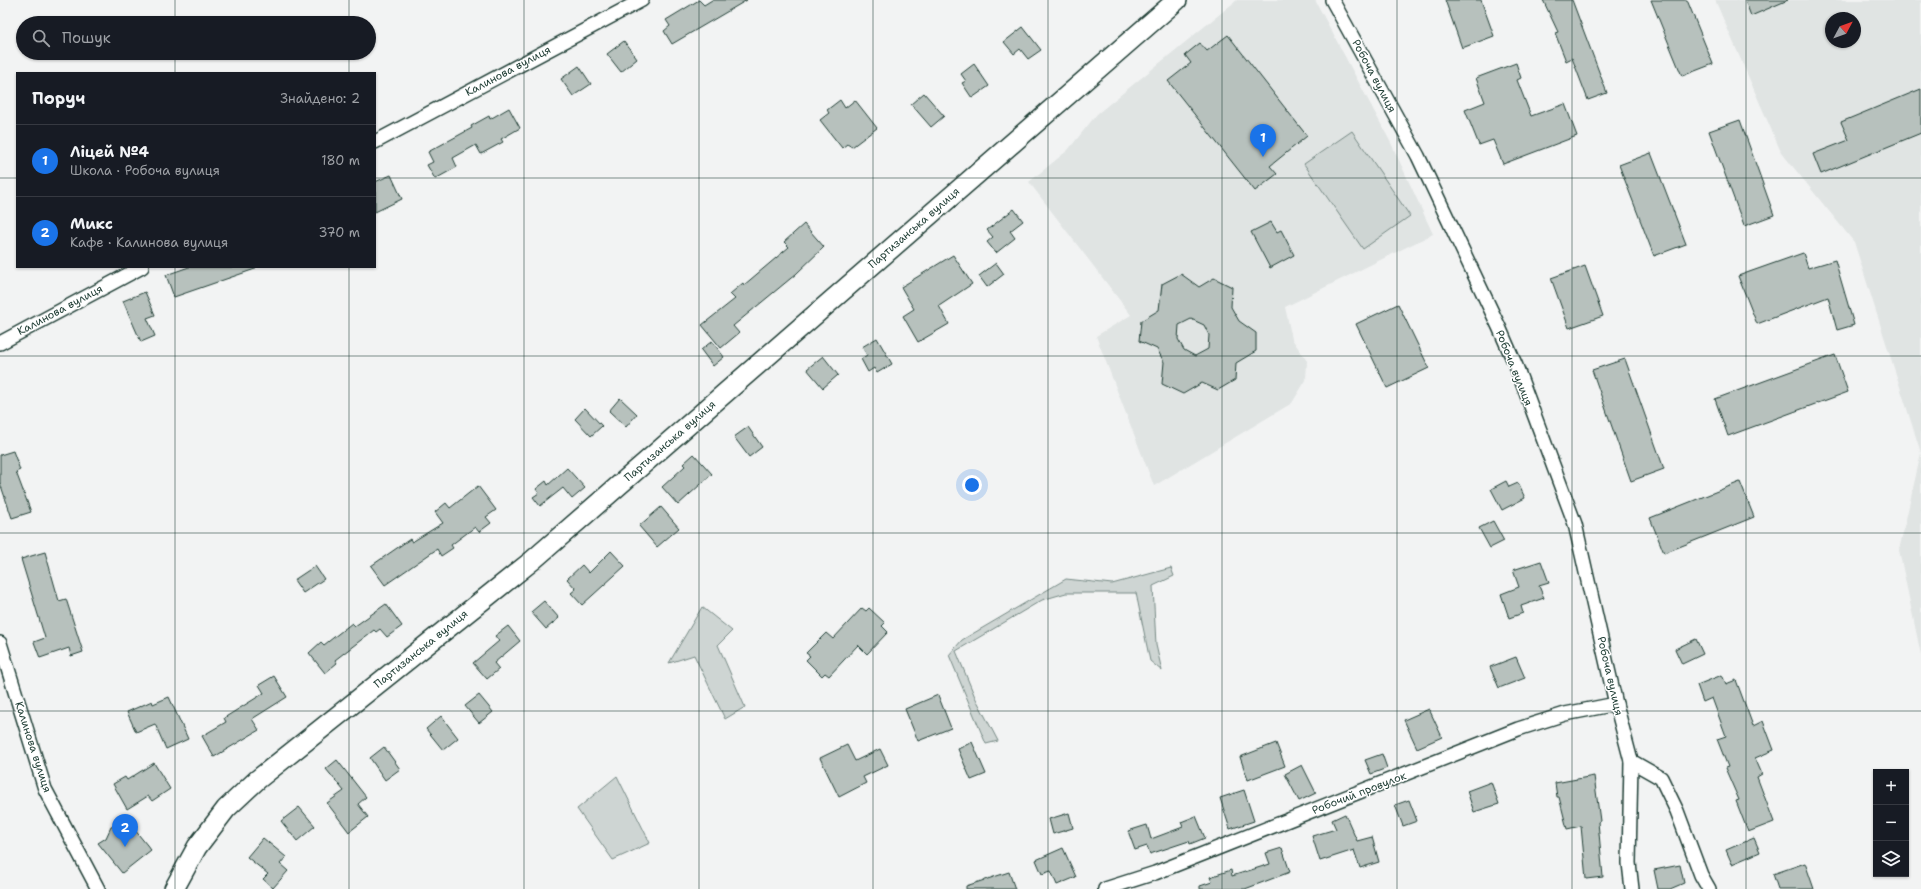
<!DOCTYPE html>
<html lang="uk">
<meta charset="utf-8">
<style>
:root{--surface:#171b24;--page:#242831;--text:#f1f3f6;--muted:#9ea1a6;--line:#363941;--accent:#1a73e8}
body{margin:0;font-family:"Shantell Sans",sans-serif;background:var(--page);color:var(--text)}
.controls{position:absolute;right:12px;bottom:12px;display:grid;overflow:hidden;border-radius:0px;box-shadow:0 1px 3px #0004}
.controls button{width:36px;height:36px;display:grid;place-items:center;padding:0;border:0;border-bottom:1px solid var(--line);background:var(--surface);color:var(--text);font:20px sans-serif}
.compass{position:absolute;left:1825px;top:12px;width:36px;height:36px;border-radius:50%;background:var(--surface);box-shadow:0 1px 3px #0004;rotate:49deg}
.you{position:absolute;left:972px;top:485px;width:14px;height:14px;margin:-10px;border:3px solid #fff;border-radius:50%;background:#1a73e8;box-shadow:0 0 0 6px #1a73e833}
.badge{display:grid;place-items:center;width:26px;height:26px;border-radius:50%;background:var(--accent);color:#fff;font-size:13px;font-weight:700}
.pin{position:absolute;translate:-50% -33px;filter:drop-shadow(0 1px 2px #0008)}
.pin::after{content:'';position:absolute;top:21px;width:14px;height:12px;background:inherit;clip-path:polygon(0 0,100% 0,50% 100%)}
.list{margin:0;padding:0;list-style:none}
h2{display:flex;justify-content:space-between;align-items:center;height:52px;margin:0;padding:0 16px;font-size:17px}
h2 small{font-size:13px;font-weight:400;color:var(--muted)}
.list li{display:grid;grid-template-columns:26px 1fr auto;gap:12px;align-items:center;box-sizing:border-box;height:72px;padding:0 16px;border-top:1px solid var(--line)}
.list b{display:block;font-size:15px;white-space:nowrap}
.list p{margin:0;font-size:13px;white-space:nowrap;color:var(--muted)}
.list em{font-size:13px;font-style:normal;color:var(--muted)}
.icon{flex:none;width:22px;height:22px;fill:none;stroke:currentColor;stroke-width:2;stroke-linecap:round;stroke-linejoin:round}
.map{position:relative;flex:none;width:1921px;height:889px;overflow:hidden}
.search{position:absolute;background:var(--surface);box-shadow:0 1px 3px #0004;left:16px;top:16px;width:360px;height:44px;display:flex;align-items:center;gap:10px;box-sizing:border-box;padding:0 14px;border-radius:22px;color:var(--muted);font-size:15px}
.panel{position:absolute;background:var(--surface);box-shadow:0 1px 3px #0004;left:16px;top:72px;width:360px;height:196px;border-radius:0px}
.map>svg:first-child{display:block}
.built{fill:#e0e4e3;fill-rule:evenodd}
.green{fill:#ced5d3;stroke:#768984}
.building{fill:#b7c1bd;stroke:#1f3d34;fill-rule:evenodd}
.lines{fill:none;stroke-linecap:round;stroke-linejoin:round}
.minor-casing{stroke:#1f3d34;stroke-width:16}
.secondary-casing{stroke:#1f3d34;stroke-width:22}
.minor{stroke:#fff;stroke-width:13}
.secondary{stroke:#fff;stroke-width:19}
.grid{fill:none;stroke:#1f3d34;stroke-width:1;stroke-opacity:0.55}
.labels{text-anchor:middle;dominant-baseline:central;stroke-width:3;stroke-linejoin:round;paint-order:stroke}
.street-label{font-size:11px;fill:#1f3d34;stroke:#fff}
</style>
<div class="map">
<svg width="1921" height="889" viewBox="0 0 1921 889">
<rect width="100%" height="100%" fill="#f2f3f3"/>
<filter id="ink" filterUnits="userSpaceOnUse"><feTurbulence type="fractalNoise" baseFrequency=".025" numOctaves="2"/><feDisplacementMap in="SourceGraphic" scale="8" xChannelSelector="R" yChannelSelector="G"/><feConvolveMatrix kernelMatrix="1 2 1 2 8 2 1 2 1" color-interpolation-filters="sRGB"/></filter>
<g filter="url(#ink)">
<!-- built -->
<g class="built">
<path d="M1237,0H1315L1391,143L1433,234L1285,307L1292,339L1307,361L1306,380L1292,403L1154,486L1096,336L1131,315L1029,182L1068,150L1097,114Z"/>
<path d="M1715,0H1921V655L1899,550L1921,453L1854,242L1781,152ZM1831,18H1855V42H1831Z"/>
</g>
<!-- green -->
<g class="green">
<path d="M1352,131L1410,216L1363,249L1304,164Z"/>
<path d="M1171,568L1174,576L1153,586L1156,645L1162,671L1150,661L1136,593H1066L1042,600L956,651L975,697L998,741L986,744L949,655L962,640L1066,579L1112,584Z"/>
<path d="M702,607L732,631L718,645L745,707L725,719L694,655L669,663Z"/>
<path d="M617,776L650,843L613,860L577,809Z"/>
</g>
<!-- building -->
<g class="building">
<path d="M699,0L704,5L712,0H747L672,44L664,31L670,26L666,20Z"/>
<path d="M1445,0H1481L1494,36L1462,48Z"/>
<path d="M1543,0H1572L1607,93L1588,100L1572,58L1566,61L1555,33L1558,32Z"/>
<path d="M1651,0H1687L1713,64L1682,76Z"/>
<path d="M1745,0H1788L1751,16Z"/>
<path d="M1023,27L1041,50L1028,59L1020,49L1014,54L1004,42Z"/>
<path d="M1228,35L1307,136L1270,166L1277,174L1255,191L1168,81L1191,63L1185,55L1200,43L1207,51Z"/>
<path d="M624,41L637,59L621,72L607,54Z"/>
<path d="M1516,63L1521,78L1517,80L1531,116L1565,104L1577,136L1503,164L1493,140L1479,145L1465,110L1485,102L1476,78Z"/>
<path d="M974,64L989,86L972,98L962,83L966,81L961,74Z"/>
<path d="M579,66L591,84L573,96L561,79Z"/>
<path d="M1921,89V133L1821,174L1813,154L1849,140L1841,122Z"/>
<path d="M924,93L944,116L931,127L911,104Z"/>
<path d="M840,100L845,108L855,100L877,128L852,147L847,144L842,148L820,120L829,113L827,110Z"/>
<path d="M509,108L520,128L501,139L503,142L481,154L476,145L453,158L457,167L435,179L427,165L433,162L428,152L472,128L471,126L489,116L490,119Z"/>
<path d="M1740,120L1774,215L1744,226L1709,131Z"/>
<path d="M1651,153L1686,244L1654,256L1619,165Z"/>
<path d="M391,175L402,199L375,212V182Z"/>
<path d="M1014,209L1023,221L1010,231L1015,238L996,253L987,242L993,237L987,230Z"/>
<path d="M1271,222L1277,232L1281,230L1294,255L1270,268L1251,232Z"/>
<path d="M804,224L824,247L796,274L733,326L739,333L721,348L702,325L735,299L730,294L743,283L744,285L789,247L784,242Z"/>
<path d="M1803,253L1808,268L1835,260L1854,325L1837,330L1828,297L1757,324L1738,276Z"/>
<path d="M953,255L972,284L939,306L949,324L918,342L903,316L914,309L901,287Z"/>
<path d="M996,263L1004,274L987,287L979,276Z"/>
<path d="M1585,266L1603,316L1569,328L1551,278Z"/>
<path d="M189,267H255V269L174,297L166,275Z"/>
<path d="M1181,274L1199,287L1214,278L1232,287L1231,307L1239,321L1256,333V351L1236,363L1235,380L1218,390L1202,383L1183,394L1162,384L1164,362L1157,349L1139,341L1141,321L1159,310L1162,284ZM1191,319L1204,325L1209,335L1208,349L1195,356L1184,350L1178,339L1179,325Z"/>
<path d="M145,292L155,315L147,318L155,336L141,342L123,301Z"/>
<path d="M1398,304L1429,368L1387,388L1356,324Z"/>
<path d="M877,338L892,364L877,373L874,368L868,372L861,359L867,355L862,347Z"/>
<path d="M712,341L724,357L713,366L701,350Z"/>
<path d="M1835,355L1848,392L1728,436L1715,399Z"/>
<path d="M823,356L838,375L823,388L807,369Z"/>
<path d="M1625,359L1664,469L1631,481L1592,370Z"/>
<path d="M620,398L637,414L626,427L609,411Z"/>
<path d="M585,408L602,426L591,436L575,419Z"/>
<path d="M748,427L762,447L749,457L734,437Z"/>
<path d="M13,451L20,470L16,472L31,512L12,518L0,483V455Z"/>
<path d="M694,454L712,474L678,505L662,487L685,466L683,464Z"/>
<path d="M567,468L585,488L572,499L563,488L540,506L533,497L539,493L536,489L546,481L548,485Z"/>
<path d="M1506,481L1509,487L1518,483L1525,498L1502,510L1491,489Z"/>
<path d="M1740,482L1754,517L1664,553L1650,518Z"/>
<path d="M478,486L496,510L486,517L491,523L479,532L475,527L451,545L453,548L441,556L437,549L385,585L371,566L410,539L412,542L443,523L435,512L446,503L450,508Z"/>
<path d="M661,507L679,528L657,547L639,526Z"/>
<path d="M1493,521L1504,541L1490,548L1479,528Z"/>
<path d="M611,551L625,566L582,605L571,593L576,589L567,579L582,565L589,573Z"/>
<path d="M45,552L59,601L66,599L83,652L71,656L69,648L40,658L34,642L45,638L21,559Z"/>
<path d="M1541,561L1549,583L1539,586L1544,598L1521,606L1523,613L1509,618L1501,594L1519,587L1513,570Z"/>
<path d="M315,566L324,579L303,593L294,580Z"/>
<path d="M544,601L559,618L546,629L531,612Z"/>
<path d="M386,604L402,626L387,637L380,629L376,632L374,630L335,660L337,663L325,673L309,653L321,642L324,645L352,623L355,626Z"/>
<path d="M862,608L866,611L869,608L885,623L882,626L888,632L867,654L858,645L829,676L825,673L822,676L806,660L810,656L806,653L826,633L833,639Z"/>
<path d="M508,626L520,641L494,663L499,669L487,679L473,663L499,641L495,636Z"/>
<path d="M1696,639L1703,654L1682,664L1675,649Z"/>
<path d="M1516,657L1525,678L1499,688L1490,667Z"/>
<path d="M1722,675L1726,684L1736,680L1753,726L1763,721L1774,750L1755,758L1762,774L1757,777L1774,822L1748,832L1736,801L1739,800L1725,768L1728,767L1717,739L1726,736L1712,698L1703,702L1697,685Z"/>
<path d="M274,676L287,697L252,719L259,730L214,757L202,736L226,722L224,718L264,693L259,685Z"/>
<path d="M479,695L493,712L479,723L465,706Z"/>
<path d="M938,695L951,728L918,741L905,709Z"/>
<path d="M169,697L188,739L166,749L155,724L136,732L127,712L152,701L153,704Z"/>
<path d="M1429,709L1442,737L1417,748L1404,720Z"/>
<path d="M441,716L458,738L443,750L426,729Z"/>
<path d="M972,742L986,774L971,780L958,749Z"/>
<path d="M1276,743L1285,766L1248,780L1240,757Z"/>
<path d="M847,745L855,761L880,749L888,765L863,777L866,783L839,797L820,758Z"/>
<path d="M384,747L400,769L385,780L370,758Z"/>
<path d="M1382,754L1387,768L1371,774L1365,760Z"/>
<path d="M337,760L366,797L358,804L368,817L349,832L327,803L344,791L326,769Z"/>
<path d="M154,763L170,789L152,801L148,796L127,809L113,784L125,777L127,780Z"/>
<path d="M1302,765L1316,793L1299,801L1285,774Z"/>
<path d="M1594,776L1600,821L1598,822L1603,877L1586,879L1581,826L1567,829L1559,797H1557L1555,783Z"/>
<path d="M1491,782L1499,804L1474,812L1467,791Z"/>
<path d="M1244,790L1254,821L1230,829L1220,798Z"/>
<path d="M1409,800L1417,821L1403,826L1395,805Z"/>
<path d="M299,807L315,826L297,841L281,821Z"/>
<path d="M1069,813L1073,828L1053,834L1049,819Z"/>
<path d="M1345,814L1357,841L1372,837L1379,862L1360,868L1354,850L1320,861L1312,836L1336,829L1332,820Z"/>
<path d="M1196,816L1205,838L1190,844L1189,841L1150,854L1147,846L1135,850L1128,831L1147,825L1151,839L1183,827L1181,822Z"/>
<path d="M126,819L151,850L122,873L98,843L106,838L111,827L119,825Z"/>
<path d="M263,838L286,857L280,864L288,871L273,888L263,879L268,874L247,857Z"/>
<path d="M1754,838L1760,852L1732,864L1726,850Z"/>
<path d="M1063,848L1076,877L1057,885L1051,871L1042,874L1036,860Z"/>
<path d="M1282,848L1290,872L1245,889H1200V886L1212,882L1210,877L1231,870L1232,876L1270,864L1266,853Z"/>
<path d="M1805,863L1814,889H1778L1773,874Z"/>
<path d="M1680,865L1684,883L1670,889H1658L1654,870Z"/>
<path d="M1009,872L1015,889H966V886Z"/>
</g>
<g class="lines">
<!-- minor casing -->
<g class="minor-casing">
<g id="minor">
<path d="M1332,0L1418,156L1499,327L1516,366L1575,524L1616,704L1631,761L1629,863L1632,889"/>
<path d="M375,142L642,0"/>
<path d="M0,343L142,267"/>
<path d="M0,643L45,789L98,889"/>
<path d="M1631,761L1661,778L1677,811L1701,875L1709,889"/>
<path d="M1105,889L1155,873L1518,729L1565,714L1616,704"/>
</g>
</g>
<!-- secondary casing -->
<g class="secondary-casing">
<path id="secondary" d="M174,889L197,847L226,809L257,780L533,560L1177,0"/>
</g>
<!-- minor -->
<use href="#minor" class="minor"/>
<!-- secondary -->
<use href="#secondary" class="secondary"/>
</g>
</g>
<!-- grid -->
<path class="grid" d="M175,0V23M349,0V23M524,0V889M699,0V889M873,0V889M1048,0V889M1222,0V889M1397,0V889M1572,0V889M1746,0V889M175,53V73M349,53V73M0,178H17M375,178H1921M175,267V889M349,267V889M0,356H1921M0,533H1921M0,711H1921"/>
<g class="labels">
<!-- street labels -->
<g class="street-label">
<text transform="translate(508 71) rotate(-28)">Калинова вулиця</text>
<text transform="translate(1374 76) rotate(62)">Робоча вулиця</text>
<text transform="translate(914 228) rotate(-41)">Партизанська вулиця</text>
<text transform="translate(60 310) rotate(-28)">Калинова вулиця</text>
<text transform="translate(1514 368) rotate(68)">Робоча вулиця</text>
<text transform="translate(670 441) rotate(-41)">Партизанська вулиця</text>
<text transform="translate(421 649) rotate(-39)">Партизанська вулиця</text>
<text transform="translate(1610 676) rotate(77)">Робоча вулиця</text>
<text transform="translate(33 747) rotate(72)">Калинова вулиця</text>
<text transform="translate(1359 793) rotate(-21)">Робочий провулок</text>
</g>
</g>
</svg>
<div class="controls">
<button>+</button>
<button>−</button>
<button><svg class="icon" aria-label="layers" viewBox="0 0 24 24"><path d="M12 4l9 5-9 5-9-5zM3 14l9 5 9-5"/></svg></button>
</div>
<svg class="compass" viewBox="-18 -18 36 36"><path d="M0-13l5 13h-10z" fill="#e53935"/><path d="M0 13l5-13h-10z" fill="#9ea1a6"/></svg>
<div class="you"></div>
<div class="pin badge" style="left:1263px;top:157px">1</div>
<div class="pin badge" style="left:125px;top:847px">2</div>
<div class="search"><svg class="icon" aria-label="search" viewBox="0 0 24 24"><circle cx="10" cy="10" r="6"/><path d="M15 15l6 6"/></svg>Пошук</div>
<section class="panel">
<h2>Поруч<small>Знайдено: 2</small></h2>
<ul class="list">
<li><span class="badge">1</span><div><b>Ліцей №4</b><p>Школа · Робоча вулиця</p></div><em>180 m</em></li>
<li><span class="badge">2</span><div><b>Микс</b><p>Кафе · Калинова вулиця</p></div><em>370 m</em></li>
</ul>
</section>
</div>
